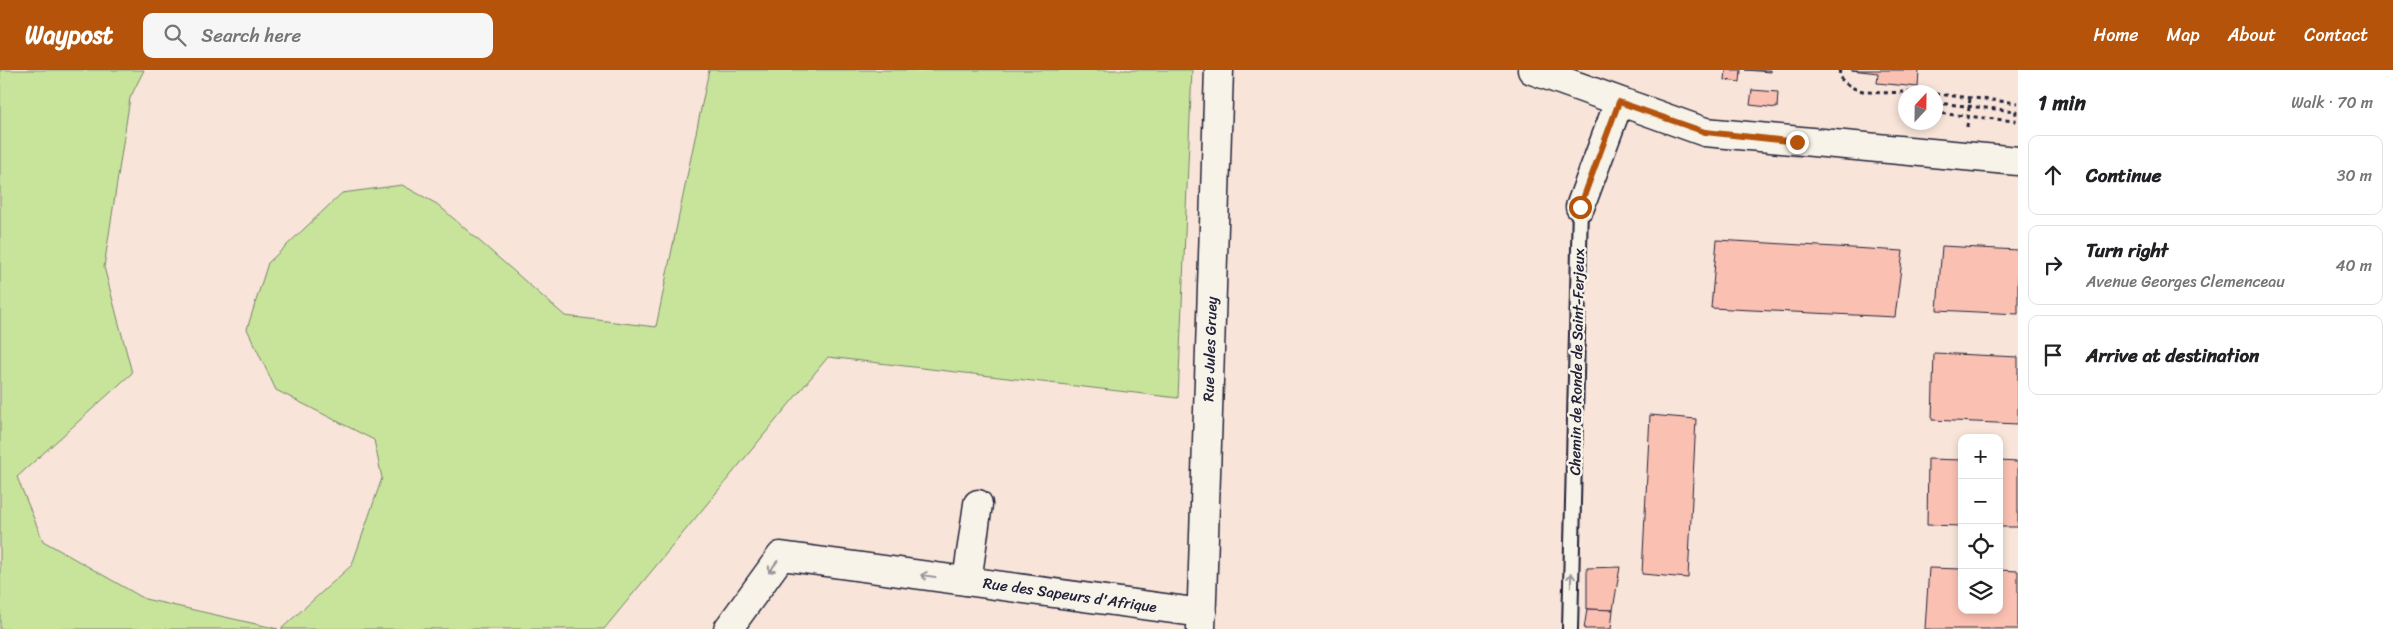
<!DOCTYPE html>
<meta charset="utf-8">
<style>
:root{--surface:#fff;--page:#f6f6f6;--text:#202124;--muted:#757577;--line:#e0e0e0;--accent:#b45309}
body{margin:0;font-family:Sriracha,sans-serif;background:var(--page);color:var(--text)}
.controls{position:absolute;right:15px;bottom:15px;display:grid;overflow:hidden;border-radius:10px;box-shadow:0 2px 8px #0003}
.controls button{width:45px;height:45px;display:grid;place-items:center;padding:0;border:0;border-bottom:1px solid var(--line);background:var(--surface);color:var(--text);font:25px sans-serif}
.compass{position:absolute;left:1898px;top:15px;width:45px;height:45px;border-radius:50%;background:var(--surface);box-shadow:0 2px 8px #0003;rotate:22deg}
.stop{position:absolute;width:15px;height:15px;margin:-11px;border:4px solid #b45309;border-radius:50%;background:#fff}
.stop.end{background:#b45309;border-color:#fff;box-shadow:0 1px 5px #0008}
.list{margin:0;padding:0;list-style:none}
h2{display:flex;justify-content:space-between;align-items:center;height:65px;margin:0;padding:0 20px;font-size:21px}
h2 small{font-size:16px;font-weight:400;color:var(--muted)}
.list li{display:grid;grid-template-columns:32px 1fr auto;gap:15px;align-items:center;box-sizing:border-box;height:80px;margin:0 10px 10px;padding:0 10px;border:1px solid var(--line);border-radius:10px}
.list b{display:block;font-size:19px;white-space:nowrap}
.list p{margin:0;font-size:16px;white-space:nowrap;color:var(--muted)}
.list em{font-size:16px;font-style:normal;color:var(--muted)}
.icon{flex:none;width:28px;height:28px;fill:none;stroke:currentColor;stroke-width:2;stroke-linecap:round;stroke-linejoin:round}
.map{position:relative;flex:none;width:2018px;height:559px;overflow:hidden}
header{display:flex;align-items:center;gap:30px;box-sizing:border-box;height:70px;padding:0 25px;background:var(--accent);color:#fff}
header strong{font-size:24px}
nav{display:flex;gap:28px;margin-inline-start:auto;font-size:18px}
.search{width:350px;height:45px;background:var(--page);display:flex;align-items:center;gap:12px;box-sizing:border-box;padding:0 18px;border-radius:10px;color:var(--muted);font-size:19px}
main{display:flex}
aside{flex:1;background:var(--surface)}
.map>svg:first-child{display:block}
.green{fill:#c8e49b;stroke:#75836b}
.building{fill:#fac0b2;stroke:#22223b}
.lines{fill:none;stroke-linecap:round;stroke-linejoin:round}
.lane-casing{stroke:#22223b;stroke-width:18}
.street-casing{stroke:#22223b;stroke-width:31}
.path{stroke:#22223b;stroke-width:3;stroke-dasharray:4 4;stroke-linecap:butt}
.lane{stroke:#f7f3e8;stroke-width:14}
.street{stroke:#f7f3e8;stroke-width:28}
.oneway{stroke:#97959a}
.route{stroke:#b45309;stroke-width:6}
.labels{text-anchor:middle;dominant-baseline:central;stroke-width:5;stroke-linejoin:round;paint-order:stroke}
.street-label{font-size:15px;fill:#22223b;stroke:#f7f3e8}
</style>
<header>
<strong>Waypost</strong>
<div class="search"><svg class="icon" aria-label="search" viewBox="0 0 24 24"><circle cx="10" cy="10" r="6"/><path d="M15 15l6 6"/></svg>Search here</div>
<nav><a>Home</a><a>Map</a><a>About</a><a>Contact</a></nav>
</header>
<main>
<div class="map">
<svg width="2018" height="559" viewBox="0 0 2018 559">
<rect width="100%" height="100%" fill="#f8e4d8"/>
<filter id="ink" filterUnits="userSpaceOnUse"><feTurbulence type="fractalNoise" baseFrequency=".02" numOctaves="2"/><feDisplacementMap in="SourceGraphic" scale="10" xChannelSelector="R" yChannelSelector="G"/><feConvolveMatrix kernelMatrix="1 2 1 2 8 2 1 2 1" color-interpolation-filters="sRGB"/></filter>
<g filter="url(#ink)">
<!-- green -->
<g class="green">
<path d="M0,0H144L130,28L104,197L132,303L17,407L43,471L145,529L278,559H0Z"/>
<path d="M709,0H1192L1178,328L828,287L604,559H281L352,495L382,408L374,370L276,320L247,259L268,193L342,123L402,115L437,134L565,246L656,257Z"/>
</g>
<!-- building -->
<g class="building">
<path d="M1726,0H1741L1740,12L1725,10Z"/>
<path d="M1745,0H1771V2Z"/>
<path d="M1851,0H1919L1918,17L1877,13L1878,3Z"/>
<path d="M1752,20L1778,22L1777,38L1750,35Z"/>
<path d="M1717,170L1903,181L1895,247L1711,238Z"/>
<path d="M1942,176L2018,180V244L1937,240Z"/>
<path d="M1934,283L2018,287V354L1932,350Z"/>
<path d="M1650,345L1696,349L1688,508L1642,504Z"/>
<path d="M1928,389L1962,390V456L1927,455Z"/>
<path d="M1999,391L2018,392V457H1999Z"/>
<path d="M1620,497L1613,540L1587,539V498Z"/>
<path d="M1929,498L1962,499V540H1999V500L2018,501V559H1925Z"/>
<path d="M1587,539L1613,540L1611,559H1584Z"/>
</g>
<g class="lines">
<!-- lane casing -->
<g class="lane-casing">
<path id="lane" d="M1570,559L1580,137"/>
</g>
<!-- street casing -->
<g class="street-casing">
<g id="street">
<path d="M1532,0L1705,62L2018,91"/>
<path d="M1580,137L1619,32"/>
<path d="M967,511L978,434"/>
<path d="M728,559L781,486L1202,543"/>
<path d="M1201,559L1219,0"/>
</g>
</g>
<!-- path -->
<g class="path">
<path d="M1840,0L1839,6C1854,28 1886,22 1909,22"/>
<path d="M1936,24L2018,33"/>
<path d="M1936,33L2016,41L2015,51L1936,43"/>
<path d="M1967,57L1970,28"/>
</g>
<!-- lane -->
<use href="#lane" class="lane"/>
<!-- street -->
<use href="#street" class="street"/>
</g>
<!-- one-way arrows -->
<defs><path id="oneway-shaft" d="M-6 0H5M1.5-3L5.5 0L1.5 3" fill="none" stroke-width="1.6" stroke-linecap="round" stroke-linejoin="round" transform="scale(1.25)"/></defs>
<g class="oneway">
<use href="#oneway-shaft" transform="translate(773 497) rotate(126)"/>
<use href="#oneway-shaft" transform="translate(928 506) rotate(-172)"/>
<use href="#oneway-shaft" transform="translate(1571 510) rotate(-89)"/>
</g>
</g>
<g class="lines" filter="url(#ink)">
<!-- route -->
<path class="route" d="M1580,137L1619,32L1705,62L1797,72"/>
</g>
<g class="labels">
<!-- street labels -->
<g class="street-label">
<text transform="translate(1210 279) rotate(-88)">Rue Jules Gruey</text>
<text transform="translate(1577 292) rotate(-89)">Chemin de Ronde de Saint-Ferjeux</text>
<text transform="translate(1070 525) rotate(8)">Rue des Sapeurs d'Afrique</text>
</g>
</g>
</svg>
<div class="controls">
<button>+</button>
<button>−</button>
<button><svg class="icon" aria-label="locate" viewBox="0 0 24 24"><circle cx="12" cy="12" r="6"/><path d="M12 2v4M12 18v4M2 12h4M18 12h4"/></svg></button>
<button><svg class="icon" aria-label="layers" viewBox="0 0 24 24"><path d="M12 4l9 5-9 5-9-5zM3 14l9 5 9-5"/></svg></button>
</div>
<svg class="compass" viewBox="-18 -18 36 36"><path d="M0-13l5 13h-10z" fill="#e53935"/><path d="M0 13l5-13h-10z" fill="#757577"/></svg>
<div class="stop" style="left:1580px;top:137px"></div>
<div class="stop end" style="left:1797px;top:72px"></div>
</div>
<aside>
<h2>1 min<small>Walk · 70 m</small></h2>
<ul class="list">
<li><svg class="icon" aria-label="ahead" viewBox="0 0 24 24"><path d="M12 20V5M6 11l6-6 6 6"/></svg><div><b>Continue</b></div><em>30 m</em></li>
<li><svg class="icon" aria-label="right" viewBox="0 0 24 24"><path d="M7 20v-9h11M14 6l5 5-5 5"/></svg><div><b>Turn right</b><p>Avenue Georges Clemenceau</p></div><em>40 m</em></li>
<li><svg class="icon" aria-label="arrive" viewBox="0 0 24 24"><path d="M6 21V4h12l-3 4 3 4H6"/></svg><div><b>Arrive at destination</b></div></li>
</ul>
</aside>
</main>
